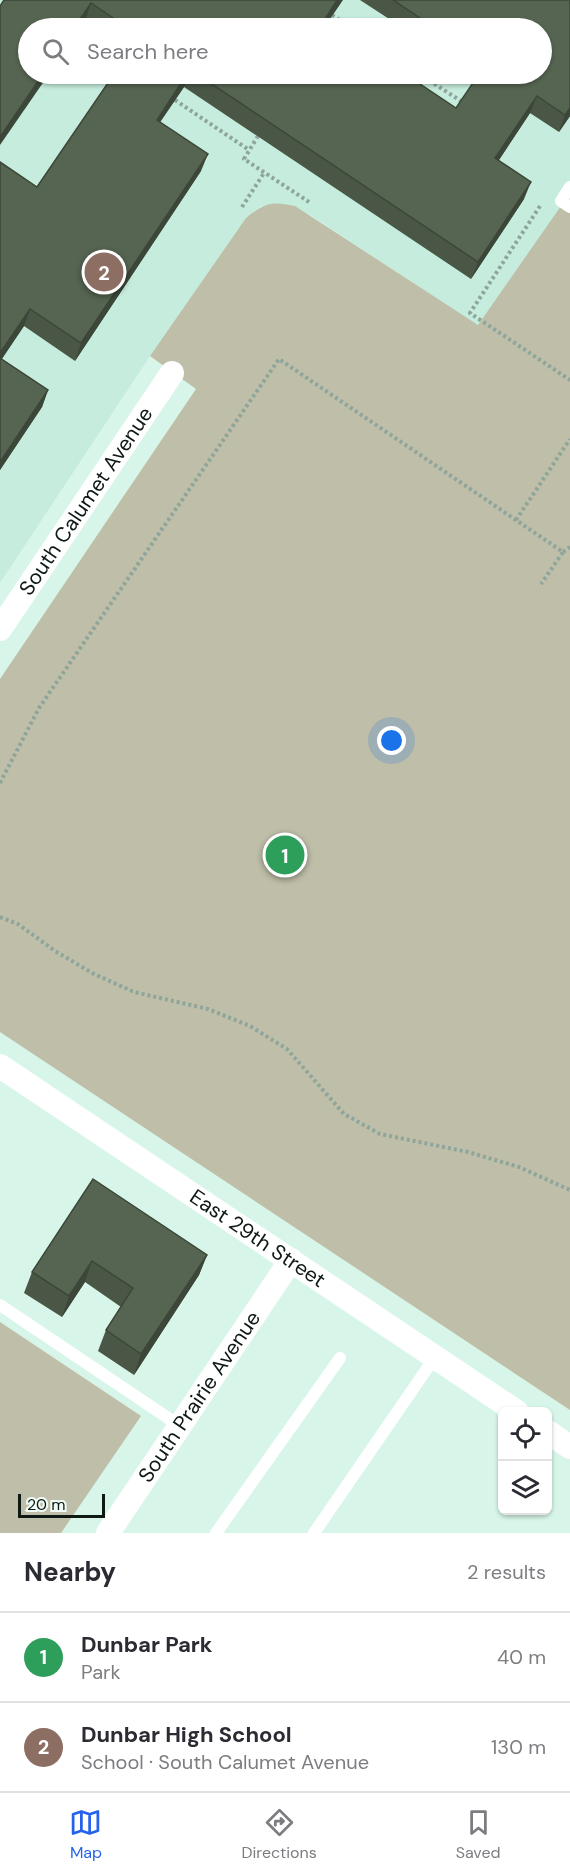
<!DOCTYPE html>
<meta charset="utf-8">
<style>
:root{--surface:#fff;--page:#f7f7f7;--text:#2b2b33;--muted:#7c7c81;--line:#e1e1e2;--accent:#2563eb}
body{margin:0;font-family:"DM Sans",sans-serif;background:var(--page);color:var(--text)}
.controls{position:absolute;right:18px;bottom:18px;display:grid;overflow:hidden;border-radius:9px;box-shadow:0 2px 4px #0004}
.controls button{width:54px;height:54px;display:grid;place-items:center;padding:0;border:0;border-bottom:2px solid var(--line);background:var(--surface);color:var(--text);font:30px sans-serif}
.scale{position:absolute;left:18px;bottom:15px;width:87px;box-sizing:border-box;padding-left:6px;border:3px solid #0e1914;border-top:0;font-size:16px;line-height:21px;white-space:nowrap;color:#0e1914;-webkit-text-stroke:4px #f1fef8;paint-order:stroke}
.you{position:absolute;left:392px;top:741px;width:21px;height:21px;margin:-15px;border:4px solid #fff;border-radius:50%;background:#1a73e8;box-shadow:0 0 0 9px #1a73e833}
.badge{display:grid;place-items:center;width:39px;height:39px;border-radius:50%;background:var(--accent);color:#fff;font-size:20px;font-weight:700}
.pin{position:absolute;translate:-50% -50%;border:3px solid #fff;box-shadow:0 2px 6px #0006}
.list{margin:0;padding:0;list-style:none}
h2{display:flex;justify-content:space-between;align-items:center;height:78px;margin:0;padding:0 24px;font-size:26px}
h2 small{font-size:20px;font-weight:400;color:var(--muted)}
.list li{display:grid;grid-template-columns:39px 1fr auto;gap:18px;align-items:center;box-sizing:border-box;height:90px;padding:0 24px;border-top:2px solid var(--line)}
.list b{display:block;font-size:22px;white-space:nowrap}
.list p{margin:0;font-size:20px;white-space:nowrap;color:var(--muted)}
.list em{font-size:20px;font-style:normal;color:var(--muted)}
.icon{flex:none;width:33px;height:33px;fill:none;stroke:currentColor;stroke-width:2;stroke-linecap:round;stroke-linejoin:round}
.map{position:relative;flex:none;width:570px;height:1533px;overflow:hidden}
.search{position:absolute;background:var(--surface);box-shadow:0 2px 4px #0004;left:18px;right:18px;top:18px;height:66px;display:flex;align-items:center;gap:15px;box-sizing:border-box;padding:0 21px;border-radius:33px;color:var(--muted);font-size:22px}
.sheet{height:258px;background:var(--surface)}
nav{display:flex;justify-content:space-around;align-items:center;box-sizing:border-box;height:84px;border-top:2px solid var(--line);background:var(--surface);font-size:16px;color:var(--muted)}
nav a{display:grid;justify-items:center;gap:3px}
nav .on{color:var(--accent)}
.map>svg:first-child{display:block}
.built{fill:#c5ecdc;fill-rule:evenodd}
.green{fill:#bfbea8}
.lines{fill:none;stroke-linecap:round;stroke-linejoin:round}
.path{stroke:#8ea59b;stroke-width:4;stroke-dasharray:3 3;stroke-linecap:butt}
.lane{stroke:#fff;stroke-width:12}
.street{stroke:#fff;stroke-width:24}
.wall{fill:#4a5746}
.shaded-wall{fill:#3c4739}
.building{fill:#566551;stroke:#3c4739;stroke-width:1.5}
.labels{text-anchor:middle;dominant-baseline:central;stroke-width:6;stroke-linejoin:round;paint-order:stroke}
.street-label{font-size:21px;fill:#0e1914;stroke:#f1fef8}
</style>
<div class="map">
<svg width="570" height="1533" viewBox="0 0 570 1533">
<rect width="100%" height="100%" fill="#d7f5e8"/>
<!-- built -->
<path class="built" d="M0,0H570V193L478,326L309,214L261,206L246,218L150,356L0,583ZM28,28H542V74H28Z"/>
<!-- green -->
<g class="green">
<path d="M570,193V1410L0,1032V679L196,389L150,356L246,218C265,203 271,201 295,206L478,325Z"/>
<path d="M0,1322L141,1416L61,1533H0Z"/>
</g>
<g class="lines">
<!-- path -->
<g class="path">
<path d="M332,15L352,28"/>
<path d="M419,74L464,103"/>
<path d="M434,83L441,74"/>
<path d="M175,100L249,150"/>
<path d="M258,136L244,159L309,202"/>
<path d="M540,206L470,313L570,380"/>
<path d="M242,207L264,173"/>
<path d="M516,520L570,439"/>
<path d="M563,552L570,547"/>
<path d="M0,783L39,708L279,359L563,552L541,584"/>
<path d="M0,917L18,924L55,951L94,974L134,992L208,1009L250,1026L287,1049L344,1114L380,1134L468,1152L519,1167L570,1190"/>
</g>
<!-- lane -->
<g class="lane">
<path d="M570,187L561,201L570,207"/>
<path d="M0,1305L180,1426"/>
<path d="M216,1533L340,1358"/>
<path d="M314,1533L435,1357"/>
</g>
<!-- street -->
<g class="street">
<path id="s1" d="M0,629L172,373"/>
<path id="s2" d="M0,1066L517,1412"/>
<path d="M548,1432L570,1447"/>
<path id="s3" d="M108,1533L291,1260"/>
</g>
</g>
<!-- wall -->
<g class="wall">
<path d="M4,0H264L328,22L338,28H96L85,21Z"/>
<path d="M360,0H570V116L559,132L530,113L499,160L524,199L471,279L184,87L160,122L201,171L75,361L24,326L2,359L48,390L42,407L0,470V162L37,187L114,74H405L456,108L476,78L470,74H542V28H403Z"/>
<path d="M93,1179L207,1255L199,1275L134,1375L98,1351L106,1330L121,1307L85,1282L62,1317L24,1293L32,1272Z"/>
</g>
<!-- shaded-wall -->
<g class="shaded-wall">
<path d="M337,0H343L324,28L325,19Z"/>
<path d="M91,3L85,21L79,28H74Z"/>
<path d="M43,74H49L0,145V137Z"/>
<path d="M187,74H189L184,87L150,137L157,120Z"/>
<path d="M537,96L530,113L489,175L495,158Z"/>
<path d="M570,108V116L559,132L565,115Z"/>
<path d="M208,154L201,171L75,361L81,343Z"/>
<path d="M531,182L524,199L471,279L478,262Z"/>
<path d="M30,309L24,326L0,361V353Z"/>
<path d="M48,390L42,407L0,470V462Z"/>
<path d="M207,1255L199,1275L134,1375L141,1354Z"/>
<path d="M92,1261L85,1282L62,1317L69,1296Z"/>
</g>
<!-- building -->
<g class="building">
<path d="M4,0H337L325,19L338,28H128L91,3L74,28H28V74H43L0,137V6Z"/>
<path d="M393,0H570V108L565,115L537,96L495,158L531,182L478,262L197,74H405L456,108L479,74H542V28H435Z"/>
<path d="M114,74H187L157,120L208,154L81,343L30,309L0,353V162L37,187Z"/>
<path d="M0,358L48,390L0,462Z"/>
<path d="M93,1179L207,1255L141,1354L106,1330L133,1288L92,1261L69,1296L32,1272Z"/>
</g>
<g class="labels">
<!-- street labels -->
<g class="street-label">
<text stroke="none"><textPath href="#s1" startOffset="154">South Calumet Avenue</textPath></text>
<text stroke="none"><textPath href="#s2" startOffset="310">East 29th Street</textPath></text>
<text stroke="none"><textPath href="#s3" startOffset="164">South Prairie Avenue</textPath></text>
</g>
</g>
</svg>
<div class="controls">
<button><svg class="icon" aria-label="locate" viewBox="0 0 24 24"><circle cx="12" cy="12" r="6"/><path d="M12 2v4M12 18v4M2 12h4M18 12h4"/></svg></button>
<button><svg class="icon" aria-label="layers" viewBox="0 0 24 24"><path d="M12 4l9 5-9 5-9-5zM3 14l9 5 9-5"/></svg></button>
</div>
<div class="scale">20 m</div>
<div class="you"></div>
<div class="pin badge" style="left:285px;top:855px;background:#2e9e5b">1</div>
<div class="pin badge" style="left:104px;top:272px;background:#8d6e63">2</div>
<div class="search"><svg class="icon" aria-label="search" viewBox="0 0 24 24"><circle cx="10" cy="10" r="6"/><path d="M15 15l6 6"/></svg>Search here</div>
</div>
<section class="sheet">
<h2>Nearby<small>2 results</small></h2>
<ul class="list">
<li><span class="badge" style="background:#2e9e5b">1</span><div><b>Dunbar Park</b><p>Park</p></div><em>40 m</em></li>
<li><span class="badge" style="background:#8d6e63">2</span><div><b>Dunbar High School</b><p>School · South Calumet Avenue</p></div><em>130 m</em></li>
</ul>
</section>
<nav>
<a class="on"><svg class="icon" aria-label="map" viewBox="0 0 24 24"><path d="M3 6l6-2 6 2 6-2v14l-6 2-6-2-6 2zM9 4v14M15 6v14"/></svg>Map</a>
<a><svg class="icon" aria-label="directions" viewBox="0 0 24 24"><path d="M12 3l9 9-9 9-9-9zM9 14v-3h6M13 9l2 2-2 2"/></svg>Directions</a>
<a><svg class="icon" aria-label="saved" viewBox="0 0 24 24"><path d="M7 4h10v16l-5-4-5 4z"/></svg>Saved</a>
</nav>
